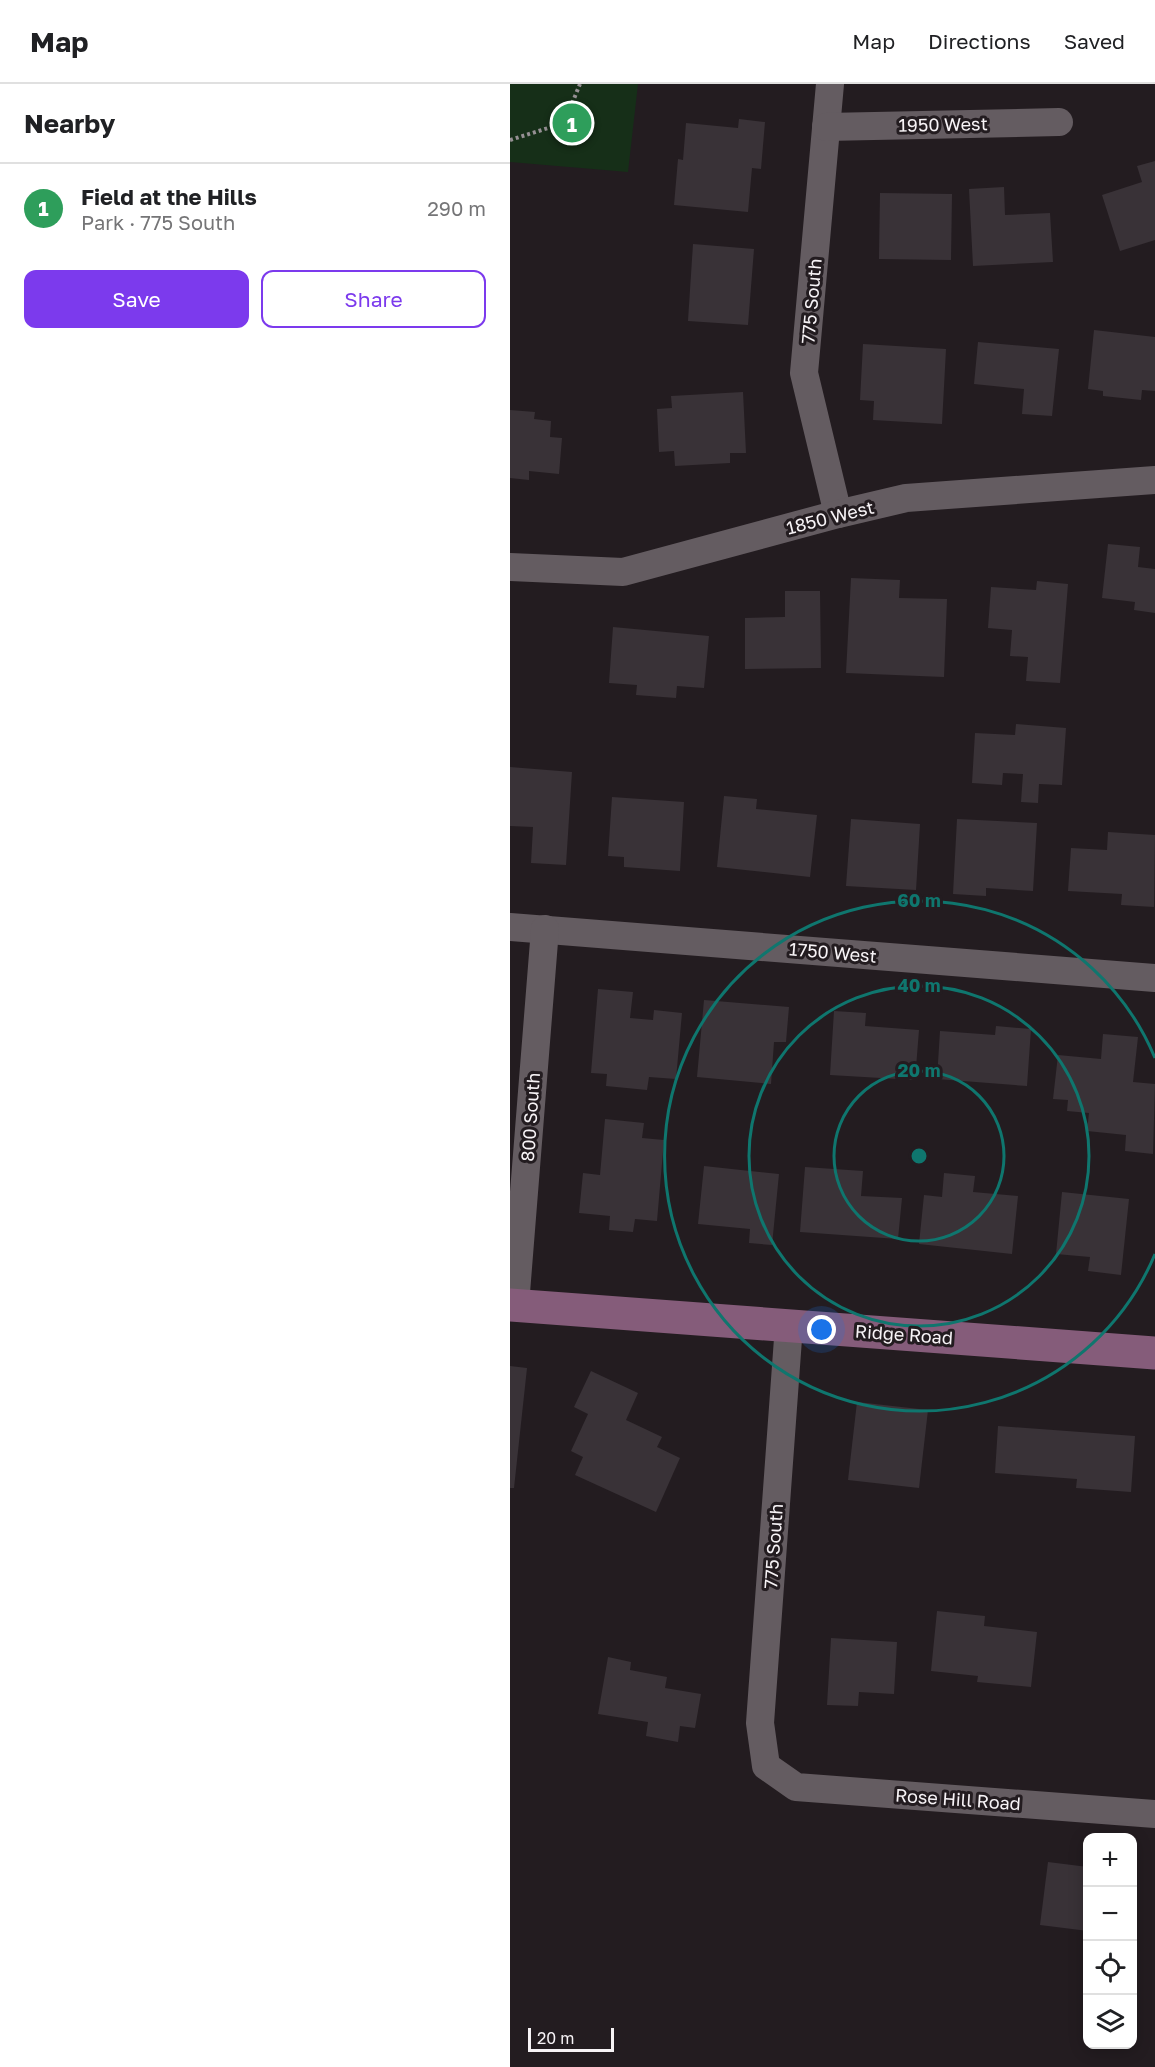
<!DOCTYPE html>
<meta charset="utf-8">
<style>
:root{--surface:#fff;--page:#f6f6f6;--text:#202124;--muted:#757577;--line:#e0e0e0;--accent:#7c3aed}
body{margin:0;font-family:"Golos Text",sans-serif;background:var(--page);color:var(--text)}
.controls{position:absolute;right:18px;bottom:18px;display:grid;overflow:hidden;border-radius:12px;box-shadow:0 3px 15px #0003}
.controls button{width:54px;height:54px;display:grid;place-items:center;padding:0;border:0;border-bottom:2px solid var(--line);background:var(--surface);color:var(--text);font:30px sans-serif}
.scale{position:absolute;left:18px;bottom:15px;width:86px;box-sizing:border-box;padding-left:6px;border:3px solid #f7f3f6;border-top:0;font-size:16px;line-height:21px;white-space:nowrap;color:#f7f3f6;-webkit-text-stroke:4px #231c20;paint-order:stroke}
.you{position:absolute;left:312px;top:1246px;width:21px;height:21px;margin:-15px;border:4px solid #fff;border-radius:50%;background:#1a73e8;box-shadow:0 0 0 9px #1a73e833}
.badge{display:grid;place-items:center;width:39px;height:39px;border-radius:50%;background:var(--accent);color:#fff;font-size:20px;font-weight:700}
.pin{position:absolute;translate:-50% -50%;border:3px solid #fff;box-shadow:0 2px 6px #0006}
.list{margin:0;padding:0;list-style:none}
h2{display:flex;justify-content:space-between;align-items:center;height:78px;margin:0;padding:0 24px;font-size:26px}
h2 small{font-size:20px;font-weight:400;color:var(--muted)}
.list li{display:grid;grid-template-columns:39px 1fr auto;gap:18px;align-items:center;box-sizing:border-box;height:90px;padding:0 24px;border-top:2px solid var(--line)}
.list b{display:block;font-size:22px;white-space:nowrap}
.list p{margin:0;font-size:20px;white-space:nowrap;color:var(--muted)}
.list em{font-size:20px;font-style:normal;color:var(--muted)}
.actions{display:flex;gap:12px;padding:18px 24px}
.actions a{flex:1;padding:14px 0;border:2px solid var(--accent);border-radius:12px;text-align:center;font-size:21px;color:var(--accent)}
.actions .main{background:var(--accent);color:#fff}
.icon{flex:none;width:33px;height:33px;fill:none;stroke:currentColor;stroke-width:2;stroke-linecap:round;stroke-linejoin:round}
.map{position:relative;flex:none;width:645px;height:1983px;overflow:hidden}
header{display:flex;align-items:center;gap:36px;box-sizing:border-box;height:84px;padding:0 30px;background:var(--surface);border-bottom:2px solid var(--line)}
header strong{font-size:28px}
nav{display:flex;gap:33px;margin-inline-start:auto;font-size:21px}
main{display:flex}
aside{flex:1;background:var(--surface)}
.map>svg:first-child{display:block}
.green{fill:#162f18}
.building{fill:#393237}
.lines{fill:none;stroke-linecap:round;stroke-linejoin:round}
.path{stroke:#969094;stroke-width:4;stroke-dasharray:3 3;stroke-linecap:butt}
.street{stroke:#645c61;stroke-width:28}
.secondary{stroke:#855c7a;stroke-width:33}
.ring{fill:none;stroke:#0f766e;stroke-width:3}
.labels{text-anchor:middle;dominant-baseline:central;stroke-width:6;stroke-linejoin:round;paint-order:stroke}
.street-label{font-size:18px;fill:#f7f3f6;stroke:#231c20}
.centre{fill:#0f766e;stroke:#231c20;stroke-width:3}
.ring-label{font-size:18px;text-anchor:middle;font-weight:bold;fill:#0f766e;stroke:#231c20;stroke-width:6;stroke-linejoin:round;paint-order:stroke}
</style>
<header>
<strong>Map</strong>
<nav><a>Map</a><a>Directions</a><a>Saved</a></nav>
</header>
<main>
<aside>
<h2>Nearby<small></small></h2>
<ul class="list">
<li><span class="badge" style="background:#2e9e5b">1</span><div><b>Field at the Hills</b><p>Park · 775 South</p></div><em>290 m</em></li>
</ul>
<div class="actions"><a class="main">Save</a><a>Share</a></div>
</aside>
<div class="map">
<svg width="645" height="1983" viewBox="0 0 645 1983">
<rect width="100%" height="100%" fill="#231c20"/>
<!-- green -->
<path class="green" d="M0,0H128L118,88L0,78Z"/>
<!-- building -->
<g class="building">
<path d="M229,35L255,38L251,85L242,84L238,128L164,121L168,75L173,76L176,39L228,44Z"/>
<path d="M645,77V156L610,167L592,111L632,98L627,82Z"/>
<path d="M494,103L495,131L540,129L543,178L463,182L459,105Z"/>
<path d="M370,109L442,110L441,176L369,175Z"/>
<path d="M183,160L244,165L238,241L178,237Z"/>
<path d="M584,246L645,253V307L632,306L631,316L593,312V307L578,305Z"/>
<path d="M468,258L549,265L542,332L512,330L514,305L464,300Z"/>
<path d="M353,260L436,265L432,340L363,336L364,317L350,316Z"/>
<path d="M233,308L236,369H220V379L165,382L164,367L149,368L147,325L162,324L161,312Z"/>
<path d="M0,326L25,328L24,335L41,337L40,353L52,354L49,390L19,387V396L0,394Z"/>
<path d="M598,460L630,463L628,483L645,485V529L624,526L625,518L592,514Z"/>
<path d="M341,494L390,496L389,514L437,515L434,593L336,589Z"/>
<path d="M527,497L558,500L550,599L516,597L518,573L500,572L502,546L478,544L481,503L526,506Z"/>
<path d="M275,507H310L311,584L235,585V534L275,533Z"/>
<path d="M103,543L199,552L194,604L167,602L166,614L126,611L127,601L99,599Z"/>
<path d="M506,640L556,644L552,701L529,700L528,719L511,718L513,690L493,689L492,701L462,699L465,649L505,651Z"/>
<path d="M0,683L62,688L56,781L21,779L23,743L0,742Z"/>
<path d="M214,712L247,715L246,725L307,731L300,793L207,783Z"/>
<path d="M102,713L174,718L170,787L114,783V773L98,772Z"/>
<path d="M341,735L410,740L406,806L336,802Z"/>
<path d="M447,735L527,739L523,807L476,804V812L443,810Z"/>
<path d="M598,748L645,751L644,823L611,821L612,810L558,807L561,764L597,766Z"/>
<path d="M88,905L123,908L120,934L143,936L144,926L172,929L166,995L139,993L137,1006L96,1002L97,990L81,989Z"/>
<path d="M194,916L279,923L276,958H264L261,1000L187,993Z"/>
<path d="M324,927L356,929L355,942L409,946L405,996L320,991Z"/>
<path d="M486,942L521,945L517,1002L427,995L430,947L485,951Z"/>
<path d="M593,950L628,953L623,998L645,1000L643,1070L615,1067L616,1051L577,1047L579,1029L557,1027L558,1016L543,1015L548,971L591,975Z"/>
<path d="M95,1035L134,1039L132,1054L154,1056L147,1137L125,1135L123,1148L99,1146L100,1132L69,1129L73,1089L90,1091Z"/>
<path d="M194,1082L269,1090L262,1161L239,1159L240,1145L188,1140Z"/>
<path d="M295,1083L353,1087L351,1112L392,1114L388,1155L290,1148Z"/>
<path d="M434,1089L465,1092L463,1108L508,1112L502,1170L409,1160L414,1111L432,1113Z"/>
<path d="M552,1108L619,1115L611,1191L578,1187L580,1173L546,1170Z"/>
<path d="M0,1282L17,1284L4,1404H0Z"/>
<path d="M81,1287L128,1309L116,1336L152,1353L147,1363L170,1374L146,1428L65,1391L73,1373L61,1367L78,1330L64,1323Z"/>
<path d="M347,1318L418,1326L409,1404L338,1396Z"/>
<path d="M488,1342L625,1352L621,1408L566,1404L567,1395L485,1389Z"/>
<path d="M427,1527L475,1532L474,1542L527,1548L521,1603L467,1598L468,1592L421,1587Z"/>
<path d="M321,1554L387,1558L384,1610L349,1608L348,1622L317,1621Z"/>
<path d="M98,1573L121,1578L120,1586L157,1593L155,1604L191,1610L185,1644L170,1642L168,1658L136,1652L138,1638L88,1630Z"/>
<path d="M538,1778L578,1783V1847L530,1841Z"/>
</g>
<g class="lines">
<!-- path -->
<path class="path" d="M0,56L54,39L70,0"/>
<!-- street -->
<g class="street">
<path d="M320,0L294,289L328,430"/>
<path d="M316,43L549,38"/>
<path d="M0,483L113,488L328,430L396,414L645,396"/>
<path d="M0,843L645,894"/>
<path d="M5,1221L35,845"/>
<path d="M279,1241L250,1639L256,1682L286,1703L645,1730"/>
</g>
<!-- secondary -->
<path class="secondary" d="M0,1221L645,1269"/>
</g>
<!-- distance rings -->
<g class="ring">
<circle cx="409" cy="1072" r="85"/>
<circle cx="409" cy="1072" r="170"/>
<path d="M645 1170A255 255 0 1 1 645 974"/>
</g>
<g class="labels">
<!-- street labels -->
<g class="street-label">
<text transform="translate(433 40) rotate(-1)">1950 West</text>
<text transform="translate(301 217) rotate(-85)">775 South</text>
<text transform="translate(320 433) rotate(-14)">1850 West</text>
<text transform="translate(323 868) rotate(5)">1750 West</text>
<text transform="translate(20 1033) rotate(-86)">800 South</text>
<text transform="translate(394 1250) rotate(4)">Ridge Road</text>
<text transform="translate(263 1462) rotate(-86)">775 South</text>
<text transform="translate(448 1715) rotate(4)">Rose Hill Road</text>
</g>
</g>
<circle cx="409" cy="1072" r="9" class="centre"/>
<g class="ring-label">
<text x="409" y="823">60 m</text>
<text x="409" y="908">40 m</text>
<text x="409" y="993">20 m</text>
</g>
</svg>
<div class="controls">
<button>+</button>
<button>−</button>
<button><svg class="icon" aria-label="locate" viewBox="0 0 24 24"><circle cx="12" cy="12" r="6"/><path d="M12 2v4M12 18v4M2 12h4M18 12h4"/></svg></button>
<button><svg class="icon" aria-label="layers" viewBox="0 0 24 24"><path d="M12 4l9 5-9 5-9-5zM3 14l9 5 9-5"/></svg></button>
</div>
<div class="scale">20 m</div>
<div class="you"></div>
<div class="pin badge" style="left:62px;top:39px;background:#2e9e5b">1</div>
</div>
</main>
